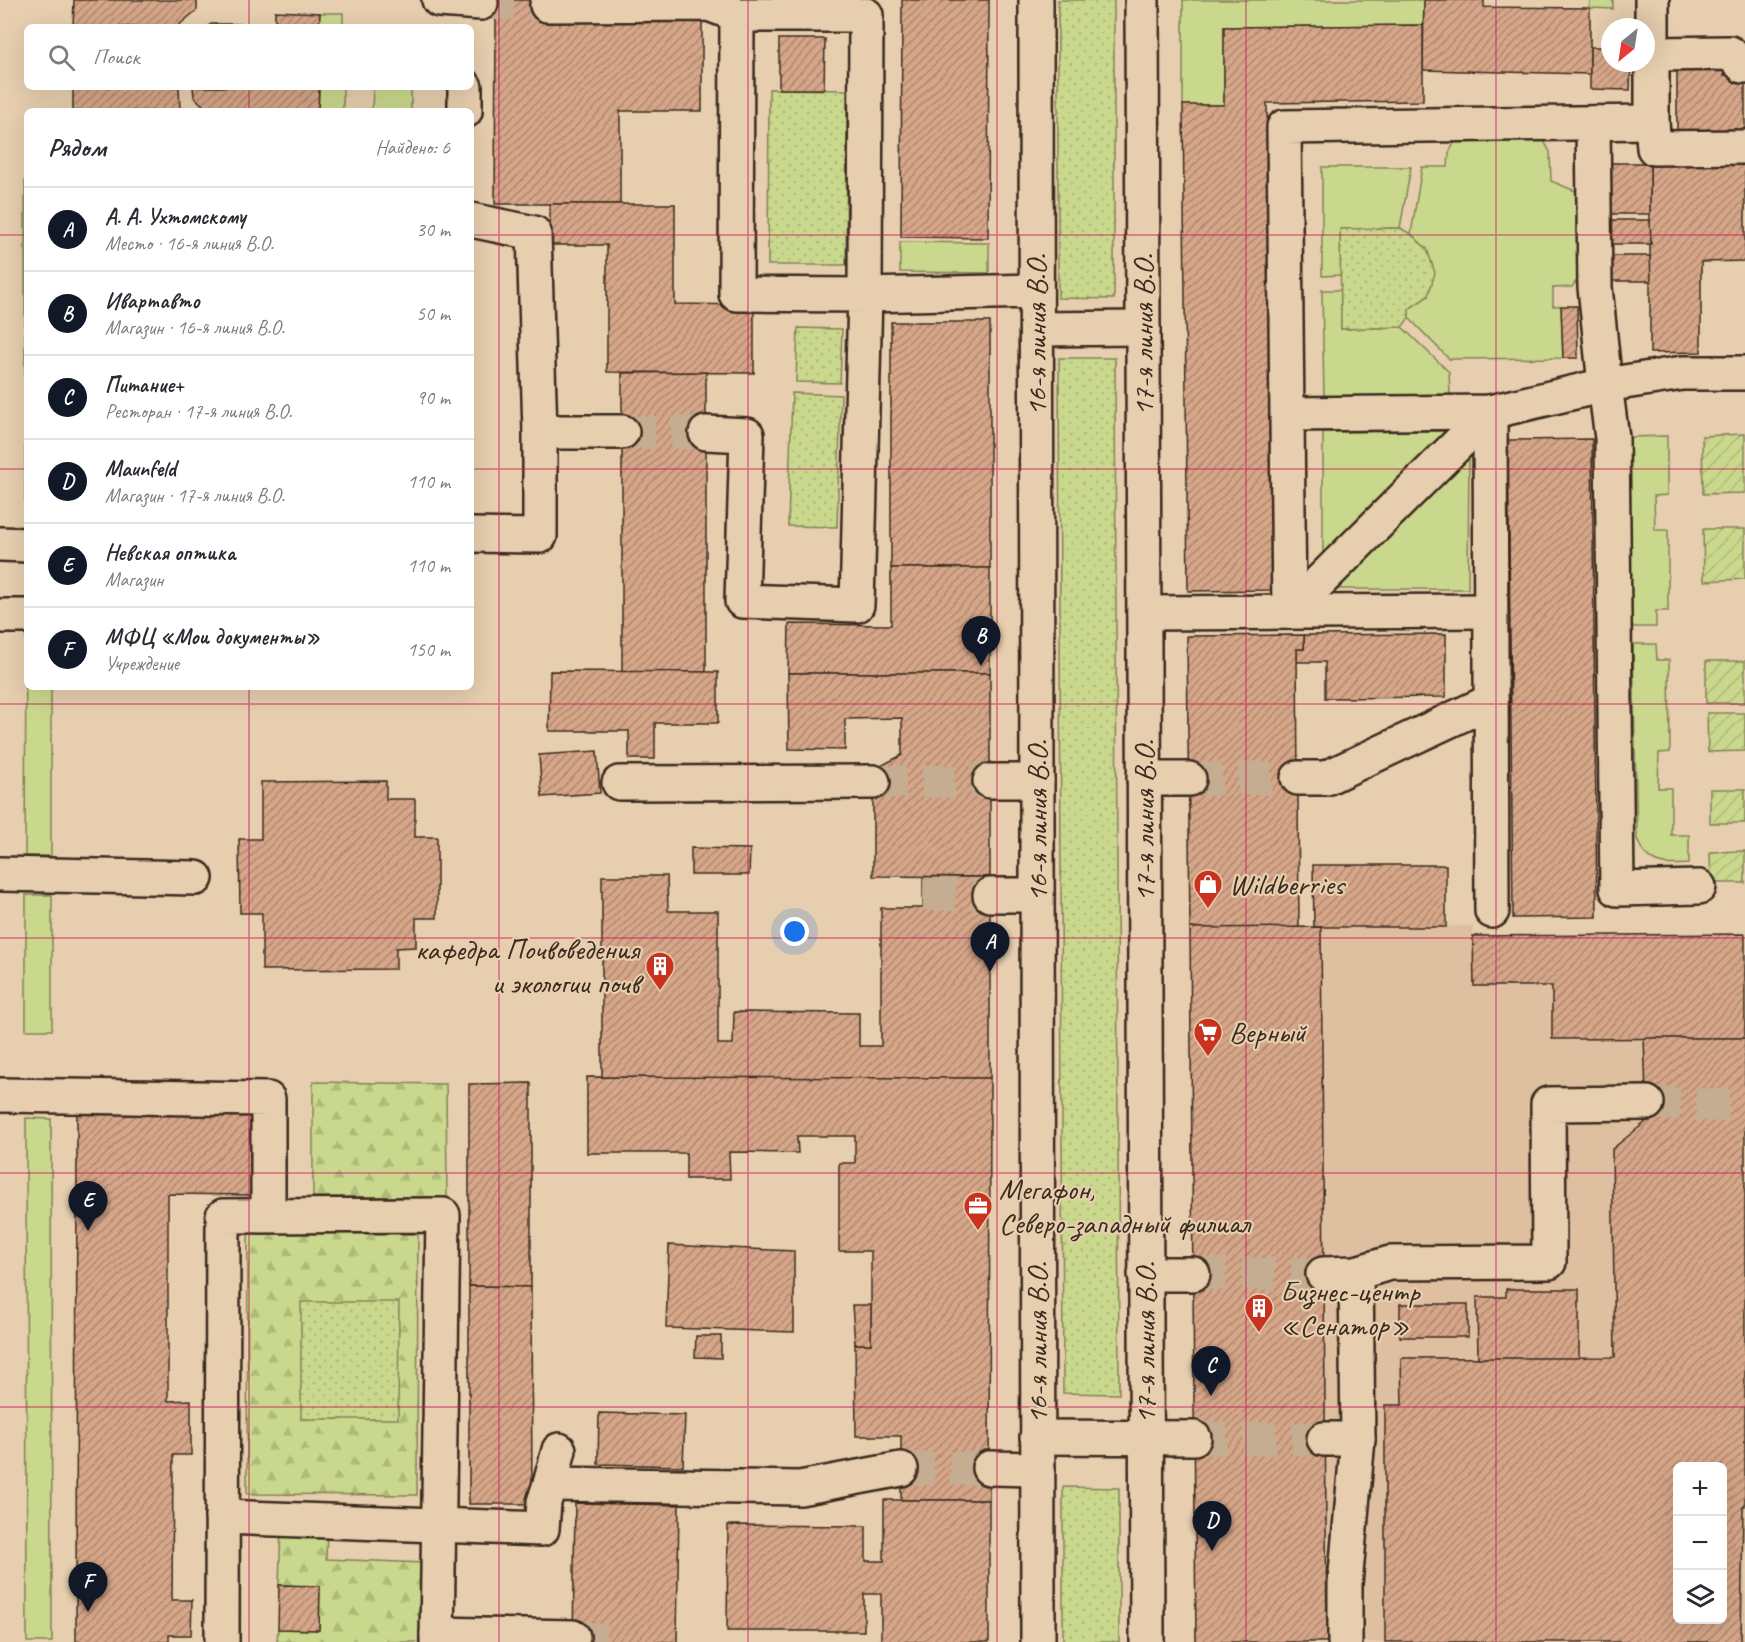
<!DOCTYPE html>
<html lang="ru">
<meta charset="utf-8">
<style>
:root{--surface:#fff;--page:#f7f7f7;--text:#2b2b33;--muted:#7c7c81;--line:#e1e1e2;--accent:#111827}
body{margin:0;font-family:Caveat,sans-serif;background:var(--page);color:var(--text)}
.controls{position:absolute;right:18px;bottom:18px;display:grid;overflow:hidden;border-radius:9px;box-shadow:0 6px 24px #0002}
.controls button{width:54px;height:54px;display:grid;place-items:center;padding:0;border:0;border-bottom:2px solid var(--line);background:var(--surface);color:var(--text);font:30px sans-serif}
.compass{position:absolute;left:1601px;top:18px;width:54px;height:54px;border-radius:50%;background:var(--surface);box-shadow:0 6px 24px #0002;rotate:210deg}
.you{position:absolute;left:795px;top:932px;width:21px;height:21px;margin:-15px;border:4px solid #fff;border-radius:50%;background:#1a73e8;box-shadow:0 0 0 9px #1a73e833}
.badge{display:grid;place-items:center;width:39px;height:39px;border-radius:50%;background:var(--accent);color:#fff;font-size:20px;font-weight:700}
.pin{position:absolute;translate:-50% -50px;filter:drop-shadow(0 2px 3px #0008)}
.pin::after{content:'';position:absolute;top:32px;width:21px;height:18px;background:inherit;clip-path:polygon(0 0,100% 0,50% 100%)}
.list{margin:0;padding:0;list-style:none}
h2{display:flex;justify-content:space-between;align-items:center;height:78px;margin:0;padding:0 24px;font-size:26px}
h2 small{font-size:20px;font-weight:400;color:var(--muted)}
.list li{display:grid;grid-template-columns:39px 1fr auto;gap:18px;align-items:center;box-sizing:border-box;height:84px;padding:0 24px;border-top:2px solid var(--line)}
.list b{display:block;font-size:22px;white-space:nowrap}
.list p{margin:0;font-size:20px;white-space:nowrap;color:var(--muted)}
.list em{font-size:20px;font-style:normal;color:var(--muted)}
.icon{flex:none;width:33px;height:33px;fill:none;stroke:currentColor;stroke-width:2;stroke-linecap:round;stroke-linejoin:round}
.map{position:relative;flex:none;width:1745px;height:1642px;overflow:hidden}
.search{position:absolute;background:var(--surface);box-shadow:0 6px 24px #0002;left:24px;top:24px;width:450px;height:66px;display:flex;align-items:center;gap:15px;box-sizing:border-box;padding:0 21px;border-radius:9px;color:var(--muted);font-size:22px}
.panel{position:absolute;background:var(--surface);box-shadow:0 6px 24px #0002;left:24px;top:108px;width:450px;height:582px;border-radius:9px}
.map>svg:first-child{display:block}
.built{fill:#debfa0;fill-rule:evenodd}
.grass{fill:#c9d88c;stroke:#828155;stroke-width:1.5}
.forest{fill:url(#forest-firs);stroke:#828155;stroke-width:1.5}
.park{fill:url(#park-dots);stroke:#828155;stroke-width:1.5}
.garden{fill:url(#garden-furrows);stroke:#828155;stroke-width:1.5}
.building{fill:url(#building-hatch);stroke:#3b2a1e;stroke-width:1.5;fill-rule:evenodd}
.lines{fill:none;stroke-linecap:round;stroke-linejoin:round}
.minor-tunnel{stroke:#c4ad91;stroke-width:33;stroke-dasharray:33 16;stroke-linecap:butt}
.minor-casing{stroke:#3b2a1e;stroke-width:38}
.minor{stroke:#e6ceae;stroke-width:33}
.grid{fill:none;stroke:#c2185b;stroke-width:1.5;stroke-opacity:0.55}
.labels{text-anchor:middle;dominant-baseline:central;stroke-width:4.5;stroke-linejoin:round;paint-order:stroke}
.street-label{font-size:30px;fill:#3b2a1e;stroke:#e6ceae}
.poi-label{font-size:30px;fill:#3b2a1e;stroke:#e6ceae;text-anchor:start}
</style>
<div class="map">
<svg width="1745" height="1642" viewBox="0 0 1745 1642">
<defs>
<pattern id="forest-firs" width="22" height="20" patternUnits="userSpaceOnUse" patternTransform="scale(1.5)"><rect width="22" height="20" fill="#c9d88c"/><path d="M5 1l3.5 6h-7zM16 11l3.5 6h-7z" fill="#aeba78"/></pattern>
<pattern id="park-dots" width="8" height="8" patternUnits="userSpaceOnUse" patternTransform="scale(1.5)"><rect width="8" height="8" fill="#c9d88c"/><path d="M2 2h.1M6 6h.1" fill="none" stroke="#aeba78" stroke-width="1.8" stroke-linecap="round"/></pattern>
<pattern id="garden-furrows" width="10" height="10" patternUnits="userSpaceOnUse" patternTransform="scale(1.5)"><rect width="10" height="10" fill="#c9d88c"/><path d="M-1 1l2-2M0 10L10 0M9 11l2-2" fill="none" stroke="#aeba78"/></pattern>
<pattern id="building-hatch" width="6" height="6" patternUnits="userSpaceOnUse" patternTransform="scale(1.5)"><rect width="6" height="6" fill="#d6a688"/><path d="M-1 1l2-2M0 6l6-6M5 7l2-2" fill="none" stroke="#af876f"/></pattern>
</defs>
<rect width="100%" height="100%" fill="#e6ceae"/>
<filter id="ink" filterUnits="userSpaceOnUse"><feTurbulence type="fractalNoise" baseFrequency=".0167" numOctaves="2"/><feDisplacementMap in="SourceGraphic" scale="12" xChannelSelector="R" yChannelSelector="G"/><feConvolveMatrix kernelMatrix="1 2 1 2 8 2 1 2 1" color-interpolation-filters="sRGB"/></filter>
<g filter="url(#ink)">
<!-- built -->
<path class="built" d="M1473,926V936L1745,934V1642H1196L1190,928ZM1678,1466H1722V1620H1678Z"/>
<!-- grass -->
<g class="grass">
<path d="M1183,0H1424L1423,25L1224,27V105H1183Z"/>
<path d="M1590,0H1613V9L1590,8Z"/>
<path d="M320,13H343V27H319Z"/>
<path d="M319,87H343V111H318Z"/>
<path d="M373,87H411V111H372Z"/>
<path d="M1461,140H1537L1544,141L1550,152L1551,181L1578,192L1580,276L1572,287L1553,288V306H1561L1563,358L1449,359L1409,318V309L1428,296L1427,249L1411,234L1422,167H1448L1449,153L1454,143Z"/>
<path d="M1322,167H1411L1400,228L1341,229V275L1322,276Z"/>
<rect x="25" y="181" width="2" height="354"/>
<path d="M900,242L989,243V273L900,272Z"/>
<path d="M1322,290H1341V329L1402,327L1449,372L1450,397L1324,398Z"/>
<path d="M1449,431L1323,564V432Z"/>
<path d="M1667,436V495L1654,496L1655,530H1668V611H1656V627H1632L1628,437Z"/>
<path d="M1469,449L1468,589H1334Z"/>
<path d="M26,634H27V687H51V856H25Z"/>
<path d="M1633,644H1656L1657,660H1669L1670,752L1659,753L1658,788H1671V835H1689V864C1663,865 1648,867 1637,839Z"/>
<rect x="26" y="895" width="26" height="135"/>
<path d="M26,1118L51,1119L52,1642H27Z"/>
</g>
<!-- forest -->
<g class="forest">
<path d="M313,1082L446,1084L447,1197H313Z"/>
<path d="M248,1233L418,1234L417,1495L247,1494Z"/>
<path d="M281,1528L327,1529L326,1559L424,1563L421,1642H277L278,1629L319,1630L320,1587L279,1585Z"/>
</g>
<!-- park -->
<g class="park">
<path d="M1058,0H1114V299L1058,298Z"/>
<path d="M769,89L847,90L846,265H768Z"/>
<path d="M1400,228L1411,234L1427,249L1435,273L1428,296L1409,309V318L1402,327L1341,329L1340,229Z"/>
<path d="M798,328L842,329L840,383L796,382Z"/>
<path d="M1059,358H1115L1119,1394L1063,1393Z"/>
<path d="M792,393L841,395L837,527L788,526Z"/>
<path d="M301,1302H399L398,1419H301Z"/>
<path d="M1063,1487L1119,1488V1642H1063Z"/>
</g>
<!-- garden -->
<g class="garden">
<path d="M1745,434V493L1703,494L1702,436Z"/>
<path d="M1703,529H1745V579L1704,581Z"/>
<rect x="1706" y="661" width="39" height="42"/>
<path d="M1707,713H1745V751L1708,752Z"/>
<rect x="1710" y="789" width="35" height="34"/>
<path d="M1745,851V883H1711L1710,852Z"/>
</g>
<!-- building -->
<g class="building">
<path d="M74,0H197V10L179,25V27H73Z"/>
<path d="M481,0H547L702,19V111H620V204H495L496,18H481Z"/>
<path d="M902,0H989L988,238L901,237Z"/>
<path d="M1424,0H1484V7L1590,8V74L1423,70Z"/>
<path d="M275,11L320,13L319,27H207L211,24H275Z"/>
<path d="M1423,25V101L1267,103L1273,590L1188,591L1183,105H1224V27Z"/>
<path d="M779,39H825L824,89H779Z"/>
<path d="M1590,47H1610V63H1631L1630,90L1590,89Z"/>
<path d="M1677,63H1723L1724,75H1745V132H1677Z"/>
<path d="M73,87H179L180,111H73Z"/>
<path d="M193,87H319L318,111H209L194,97Z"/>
<path d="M1745,162V261L1701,262V352L1650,353V163Z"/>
<rect x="1610" y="163" width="40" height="51"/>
<path d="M550,204H675V304L754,305V373L607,372V245H550Z"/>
<path d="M1610,220H1650L1651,244H1610Z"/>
<path d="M1610,256H1650L1651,281H1610Z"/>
<path d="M1561,306H1577L1578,358H1563Z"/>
<rect x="891" y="322" width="99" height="246"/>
<path d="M706,372V672H622V373Z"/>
<path d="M1592,439L1597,917L1513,918L1508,440Z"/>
<path d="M891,568H990V673H788L789,624L891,625Z"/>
<path d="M1446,634V697L1325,698V662H1297V649H1304V635Z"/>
<path d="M1304,635V649H1297L1299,928H1190L1187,636Z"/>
<path d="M550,671L718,672V723H655V759H629V731H549Z"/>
<path d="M788,673H990V877L873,876V770L902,755V718L845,719V750L789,749Z"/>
<path d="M597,751L600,793L542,797L539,755Z"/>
<path d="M386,781V799H415V837H437V918H416V947L396,948V969L262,970V913H240L239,839H261V782Z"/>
<path d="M691,848L750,849L749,875H691Z"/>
<path d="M1313,865H1446V927H1314Z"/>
<path d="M602,876H667L668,911H718V1044H733L734,1012L859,1013V1046H881V908H923V877H990V1078H602Z"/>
<path d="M1321,927L1327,1642H1196L1190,928Z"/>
<path d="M1745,934V1038L1552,1039V986H1474L1473,936Z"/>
<path d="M1644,1038H1745V1506H1743L1741,1642H1385V1405H1402L1401,1358L1615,1357L1612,1149L1647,1121ZM1678,1466H1722V1620H1678Z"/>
<path d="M587,1077L990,1078L989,1500H901V1436H856L855,1344H871V1251H839V1163H855V1136H797L798,1153L729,1152L730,1179H686V1153H587Z"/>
<path d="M531,1083V1287L469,1286V1084Z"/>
<path d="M77,1111H250V1195L168,1194V1401L191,1400V1455H173L172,1600H192L191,1635H169V1642H76Z"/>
<path d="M669,1245L794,1251V1332L666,1328Z"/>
<path d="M469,1286L531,1287L532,1504H469Z"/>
<path d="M1506,1289H1579V1358H1478L1477,1297H1506Z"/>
<rect x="1400" y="1304" width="68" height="33"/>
<path d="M852,1305H871V1344H855Z"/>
<path d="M696,1336H721V1358L695,1357Z"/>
<path d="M599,1413L685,1415L683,1466L598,1464Z"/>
<path d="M884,1500H989V1642H881V1594H864V1631H727L728,1525L866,1526V1561H884Z"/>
<path d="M575,1503L679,1505L677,1642H573Z"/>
<path d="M279,1585L320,1586L319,1630L278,1629Z"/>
</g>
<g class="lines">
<!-- minor-tunnel -->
<g class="minor-tunnel">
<path d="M481,3L547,5"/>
<path d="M622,432L706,433"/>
<path d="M1189,779L1298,778"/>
<path d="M873,782L990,781"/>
<path d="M923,894L990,895"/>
<path d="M1647,1103L1745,1106"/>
<path d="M1193,1274H1323"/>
<path d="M1194,1438L1324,1439"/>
<path d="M901,1469L989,1468"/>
<path d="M573,1637L623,1642"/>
</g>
<!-- minor casing -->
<g class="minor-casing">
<g id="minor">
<path d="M439,0L481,3"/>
<path d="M1036,0L1038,1642"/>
<path d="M1142,0L1147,1642"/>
<path d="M547,5L709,4L737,15H866L865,295L1036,291"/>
<path d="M1652,54L1730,53L1743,66H1745"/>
<path d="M465,87V111"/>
<path d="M1652,122L1654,148L1745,147"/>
<path d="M1593,123L1595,287L1605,385L1683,373H1745"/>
<path d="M471,220L534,233L540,432V536L471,535"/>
<path d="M1037,329L1143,328"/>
<path d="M1490,412L1492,911"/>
<path d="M1288,414L1490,412L1605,385L1612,438L1617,889L1699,887"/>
<path d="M540,432H622"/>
<path d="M706,433L747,435L742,601L857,605L865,295L736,294L737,15"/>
<path d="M0,544L27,545"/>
<path d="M1289,612L1284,127L1652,122V0"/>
<path d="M1289,612L1490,412"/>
<path d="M1144,613L1490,611"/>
<path d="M0,616H27"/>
<path d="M1298,778H1326L1491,701"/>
<path d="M1144,779H1189"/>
<path d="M990,781H1037"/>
<path d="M619,783L873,782"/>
<path d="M0,874L196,878"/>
<path d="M990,895H1037"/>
<path d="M0,1095L268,1099V1214"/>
<path d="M1145,1274H1193"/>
<path d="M1323,1274L1356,1273L1390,1263L1549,1262L1548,1104L1647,1103"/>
<path d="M1037,1437L1194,1438"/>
<path d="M1324,1439H1358"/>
<path d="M989,1468L1038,1469"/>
<path d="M550,1484L559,1450"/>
<path d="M222,1517L542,1529L544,1502L550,1484L800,1488L901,1469"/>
<path d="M437,1634L573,1637"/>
<path d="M222,1642L223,1216L443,1215L437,1642"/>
<path d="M1345,1642V1584L1358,1439L1356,1273"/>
</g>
</g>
<!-- minor -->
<use href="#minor" class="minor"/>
</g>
</g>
<!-- grid -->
<path class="grid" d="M249,0V27M499,0V1642M748,0V1642M997,0V1642M1246,0V1642M1496,0V1642M249,87V111M0,235H27M471,235H1745M0,469H27M471,469H1745M249,687V1642M0,704H1745M0,938H1745M0,1173H1745M0,1407H1745"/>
<!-- icons -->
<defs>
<g id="shop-pin" transform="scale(1.5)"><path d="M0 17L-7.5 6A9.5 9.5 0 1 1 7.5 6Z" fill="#c8321e" stroke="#e6ceae"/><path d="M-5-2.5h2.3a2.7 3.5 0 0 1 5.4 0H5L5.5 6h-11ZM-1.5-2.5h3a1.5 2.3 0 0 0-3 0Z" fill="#fff"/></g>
<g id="building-pin" transform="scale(1.5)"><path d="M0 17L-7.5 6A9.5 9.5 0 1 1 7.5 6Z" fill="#c8321e" stroke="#e6ceae"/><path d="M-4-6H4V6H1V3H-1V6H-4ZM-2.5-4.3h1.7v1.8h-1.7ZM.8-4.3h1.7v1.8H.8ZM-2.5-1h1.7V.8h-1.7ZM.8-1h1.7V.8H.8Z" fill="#fff"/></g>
<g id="supermarket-pin" transform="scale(1.5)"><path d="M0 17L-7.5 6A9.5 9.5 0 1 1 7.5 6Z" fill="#c8321e" stroke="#e6ceae"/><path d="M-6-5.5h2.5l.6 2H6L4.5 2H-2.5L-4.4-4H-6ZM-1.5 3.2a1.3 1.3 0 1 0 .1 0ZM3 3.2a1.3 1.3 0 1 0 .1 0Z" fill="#fff"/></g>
<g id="office-pin" transform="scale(1.5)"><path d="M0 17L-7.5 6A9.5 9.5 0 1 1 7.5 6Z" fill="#c8321e" stroke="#e6ceae"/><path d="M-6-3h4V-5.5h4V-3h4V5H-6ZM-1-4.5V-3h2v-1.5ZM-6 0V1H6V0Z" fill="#fff"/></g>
</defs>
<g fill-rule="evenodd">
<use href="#shop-pin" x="1208" y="884"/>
<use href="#building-pin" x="660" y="966"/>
<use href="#supermarket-pin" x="1208" y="1032"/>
<use href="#office-pin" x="978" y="1206"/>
<use href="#building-pin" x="1259" y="1308"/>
</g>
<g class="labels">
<!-- street labels -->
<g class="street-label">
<text transform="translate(1036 335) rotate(-90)">16-я линия В.О.</text>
<text transform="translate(1143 335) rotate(-90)">17-я линия В.О.</text>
<text transform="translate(1037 821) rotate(-90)">16-я линия В.О.</text>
<text transform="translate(1144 821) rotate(-90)">17-я линия В.О.</text>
<text transform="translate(1037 1343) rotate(-90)">16-я линия В.О.</text>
<text transform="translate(1145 1343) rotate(-90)">17-я линия В.О.</text>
</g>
<!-- poi labels -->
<g class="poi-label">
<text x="1229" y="884">Wildberries</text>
<text x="639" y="949" text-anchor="end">кафедра Почвоведения<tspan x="639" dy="34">и экологии почв</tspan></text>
<text x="1229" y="1032">Верный</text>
<text x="999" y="1189">Мегафон,<tspan x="999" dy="34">Северо-западный филиал</tspan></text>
<text x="1280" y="1291">Бизнес-центр<tspan x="1280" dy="34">«Сенатор»</tspan></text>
</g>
</g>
</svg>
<div class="controls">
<button>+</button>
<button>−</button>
<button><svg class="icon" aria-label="layers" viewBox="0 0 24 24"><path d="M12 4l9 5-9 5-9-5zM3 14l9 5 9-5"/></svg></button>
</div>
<svg class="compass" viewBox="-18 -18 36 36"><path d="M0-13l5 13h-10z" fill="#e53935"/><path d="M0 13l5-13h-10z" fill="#7c7c81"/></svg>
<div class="you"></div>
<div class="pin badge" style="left:990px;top:972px">A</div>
<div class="pin badge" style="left:981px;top:666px">B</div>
<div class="pin badge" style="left:1211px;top:1396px">C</div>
<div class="pin badge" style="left:1212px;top:1551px">D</div>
<div class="pin badge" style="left:88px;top:1231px">E</div>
<div class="pin badge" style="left:88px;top:1612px">F</div>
<div class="search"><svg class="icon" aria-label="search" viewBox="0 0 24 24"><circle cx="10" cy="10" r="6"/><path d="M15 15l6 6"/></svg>Поиск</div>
<section class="panel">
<h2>Рядом<small>Найдено: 6</small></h2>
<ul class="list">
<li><span class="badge">A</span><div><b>А. А. Ухтомскому</b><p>Место · 16-я линия В.О.</p></div><em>30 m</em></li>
<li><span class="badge">B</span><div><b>Ивартавто</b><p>Магазин · 16-я линия В.О.</p></div><em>50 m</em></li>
<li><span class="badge">C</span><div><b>Питание+</b><p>Ресторан · 17-я линия В.О.</p></div><em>90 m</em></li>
<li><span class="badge">D</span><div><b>Maunfeld</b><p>Магазин · 17-я линия В.О.</p></div><em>110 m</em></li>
<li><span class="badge">E</span><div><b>Невская оптика</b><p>Магазин</p></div><em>110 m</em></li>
<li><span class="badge">F</span><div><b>МФЦ «Мои документы»</b><p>Учреждение</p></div><em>150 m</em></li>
</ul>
</section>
</div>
